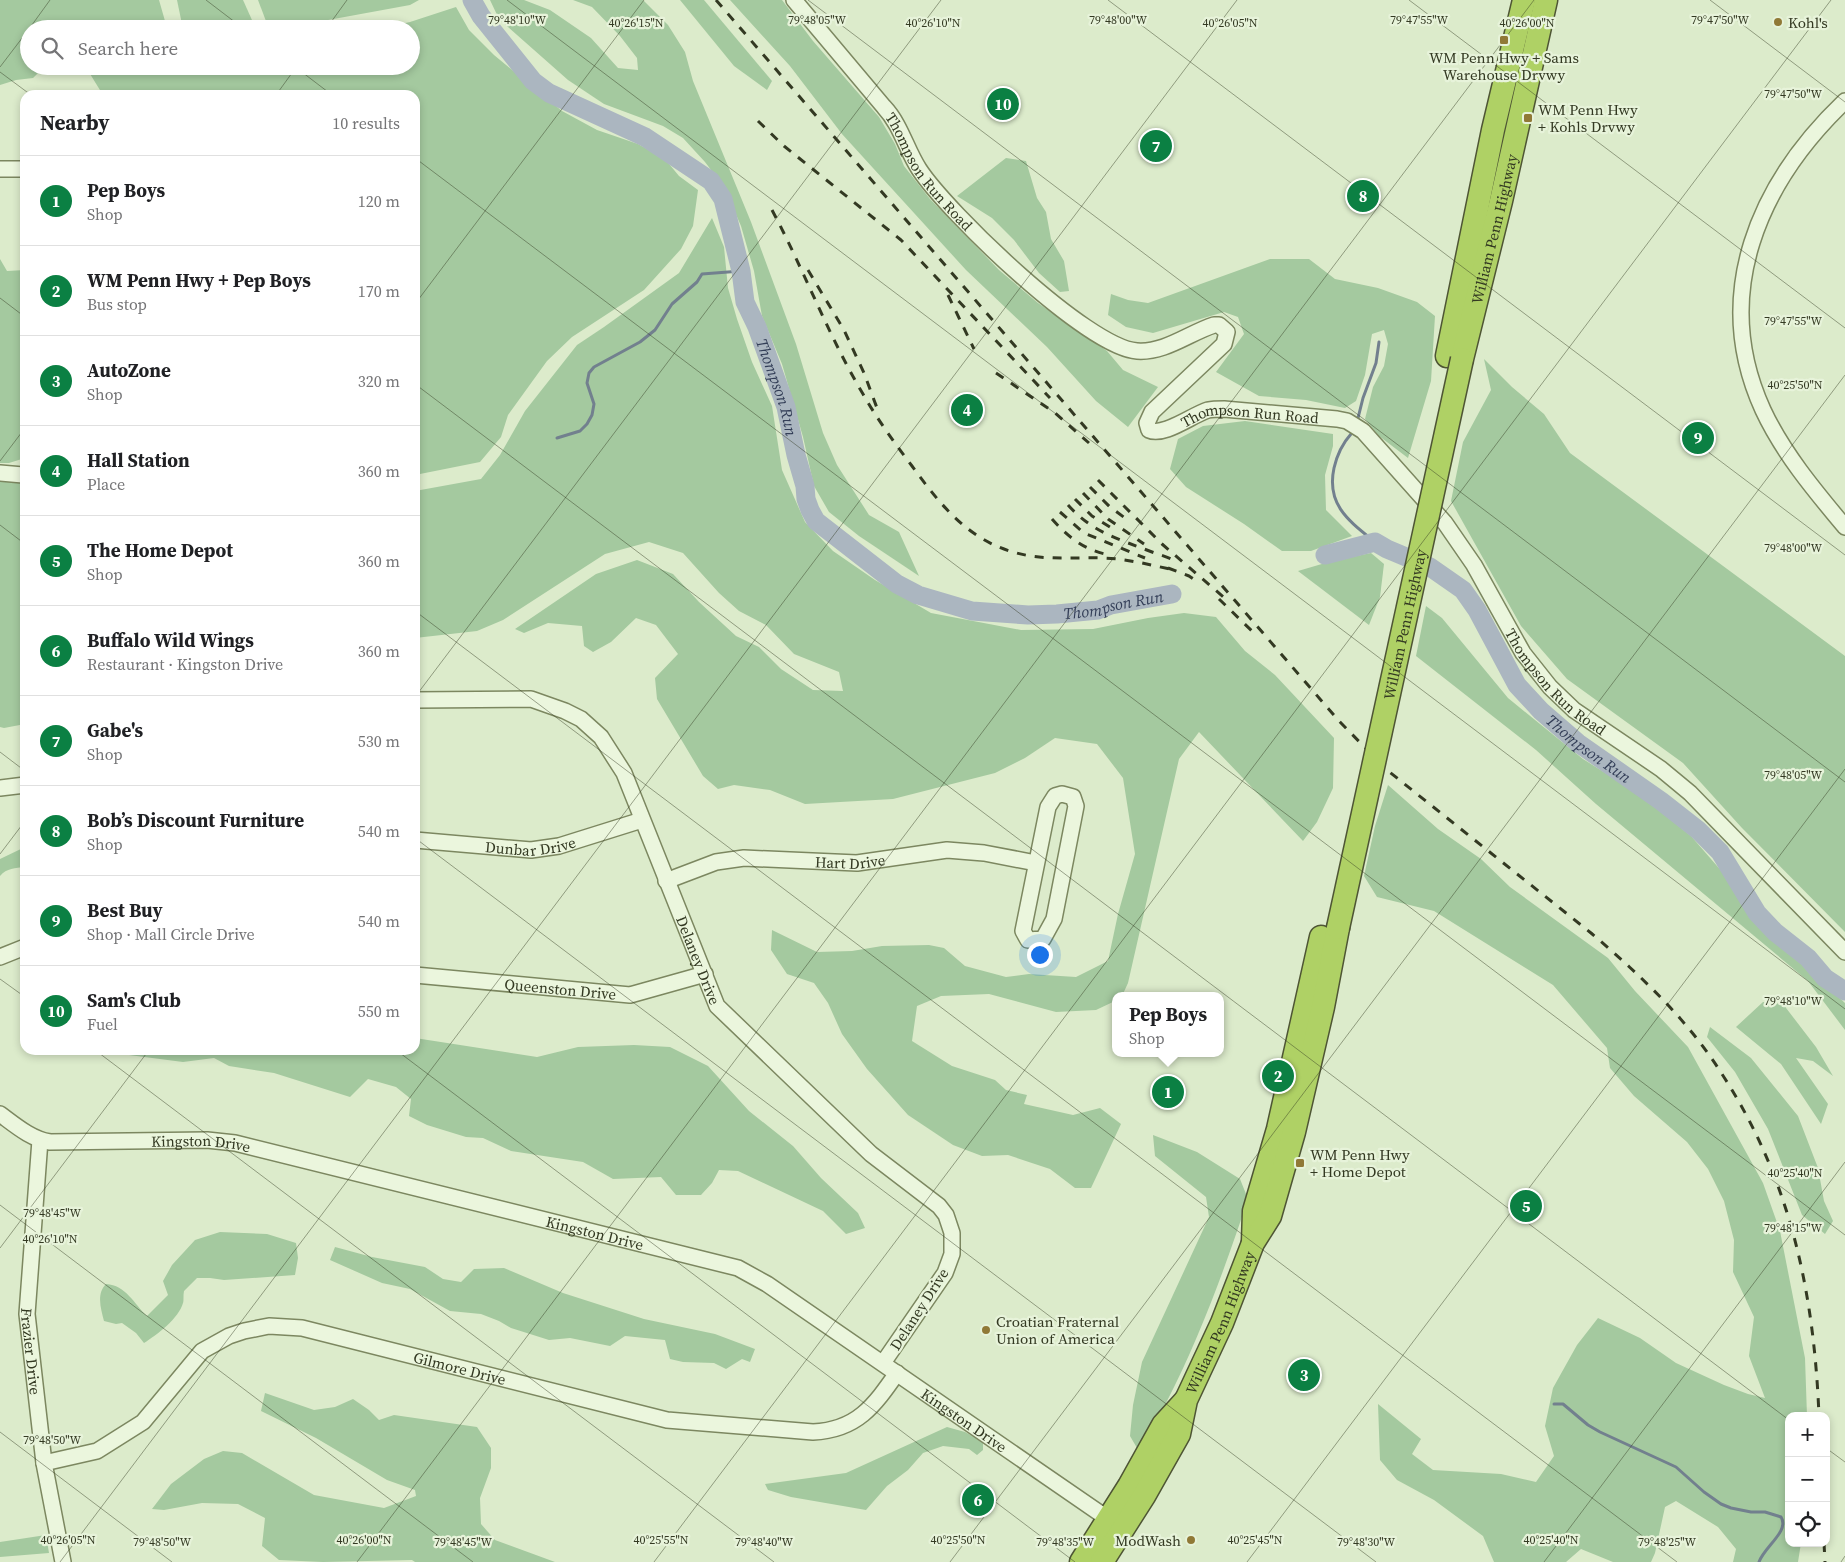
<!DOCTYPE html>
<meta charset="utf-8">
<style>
:root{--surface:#fff;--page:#f6f6f6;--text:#202124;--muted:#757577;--line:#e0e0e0;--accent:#0b8043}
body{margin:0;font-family:"Source Serif 4",serif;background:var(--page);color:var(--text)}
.controls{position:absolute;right:15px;bottom:15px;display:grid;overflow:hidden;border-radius:10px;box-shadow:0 2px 8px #0003}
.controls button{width:45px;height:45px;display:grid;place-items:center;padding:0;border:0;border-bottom:1px solid var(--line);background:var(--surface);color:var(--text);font:25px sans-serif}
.you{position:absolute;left:1039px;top:954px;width:18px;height:18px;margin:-12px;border:4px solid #fff;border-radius:50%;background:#1a73e8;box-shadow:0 0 0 8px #1a73e833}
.badge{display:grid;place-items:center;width:32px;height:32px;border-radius:50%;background:var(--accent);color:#fff;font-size:16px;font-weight:700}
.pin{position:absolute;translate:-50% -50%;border:2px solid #fff;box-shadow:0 1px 5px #0006}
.popup{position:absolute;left:1112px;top:992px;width:112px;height:65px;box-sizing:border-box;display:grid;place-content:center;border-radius:10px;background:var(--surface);filter:drop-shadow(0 1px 4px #0005);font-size:16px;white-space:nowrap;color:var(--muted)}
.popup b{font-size:19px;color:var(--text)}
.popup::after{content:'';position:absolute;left:50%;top:100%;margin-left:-10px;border:10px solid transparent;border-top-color:var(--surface)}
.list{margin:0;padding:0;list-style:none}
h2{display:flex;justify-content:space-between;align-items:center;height:65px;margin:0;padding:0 20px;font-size:21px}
h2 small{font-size:16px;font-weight:400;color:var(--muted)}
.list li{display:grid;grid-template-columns:32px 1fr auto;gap:15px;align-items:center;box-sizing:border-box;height:90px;padding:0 20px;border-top:1px solid var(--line)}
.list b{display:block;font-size:19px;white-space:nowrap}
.list p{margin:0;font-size:16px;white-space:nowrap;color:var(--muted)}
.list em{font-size:16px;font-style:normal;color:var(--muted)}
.icon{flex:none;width:28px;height:28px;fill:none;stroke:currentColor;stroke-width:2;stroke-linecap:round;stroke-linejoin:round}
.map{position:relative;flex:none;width:1845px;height:1562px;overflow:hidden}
.search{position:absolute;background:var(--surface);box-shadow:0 2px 8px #0003;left:20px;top:20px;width:400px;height:55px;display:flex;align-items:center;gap:12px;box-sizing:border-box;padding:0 18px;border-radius:28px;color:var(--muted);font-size:19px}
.panel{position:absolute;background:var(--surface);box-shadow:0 2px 8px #0003;left:20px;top:90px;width:400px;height:965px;border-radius:15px}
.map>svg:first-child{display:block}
.green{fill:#a4c99f}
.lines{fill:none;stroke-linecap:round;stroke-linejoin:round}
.stream{stroke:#72808e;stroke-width:3}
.river{stroke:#abb6c0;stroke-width:19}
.minor-casing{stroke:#7c8760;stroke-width:18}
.highway-casing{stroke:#4e5534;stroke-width:25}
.minor{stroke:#ebf6dd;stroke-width:15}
.highway{stroke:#afd165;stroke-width:22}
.rail{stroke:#333922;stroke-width:3;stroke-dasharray:9 9;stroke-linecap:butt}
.highway-bridge-casing{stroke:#4e5534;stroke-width:25;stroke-linecap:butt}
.highway-bridge{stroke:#afd165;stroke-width:22}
.ticks{fill:none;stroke:#333922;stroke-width:1;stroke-opacity:0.45}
.poi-dot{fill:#907936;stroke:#e7f3da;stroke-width:2}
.labels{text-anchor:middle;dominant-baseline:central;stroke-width:4.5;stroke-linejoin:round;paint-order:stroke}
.poi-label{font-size:15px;fill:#333922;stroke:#e7f3da;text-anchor:start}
.street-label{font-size:15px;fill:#333922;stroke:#e7f3da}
.water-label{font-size:16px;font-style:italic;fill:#333e57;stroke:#e7f3da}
.ticks-label{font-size:12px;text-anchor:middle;fill:#333922;stroke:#e7f3da;stroke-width:4.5;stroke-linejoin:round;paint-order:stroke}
</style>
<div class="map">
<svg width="1845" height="1562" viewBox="0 0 1845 1562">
<rect width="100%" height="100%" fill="#dcebcb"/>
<!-- green -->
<g class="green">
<path d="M0,0H159L165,21L163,29H29V66H45L33,78L16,80L0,85Z"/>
<path d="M177,0H243L256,29H183Z"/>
<path d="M258,0H419L410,5L279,29H269Z"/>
<path d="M490,0H524L550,10L591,38L618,68L638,70L637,58L620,36L592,7L573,0H643L668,25L685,52L693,81L751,222L796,344L823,433L837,465L869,515L899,532L919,576L859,536L829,512L814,486L803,437L782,364L762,316L754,271L741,226L724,187L705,162L683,138L663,126L604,104L568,80L499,19Z"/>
<path d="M680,0H704L772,81L767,90L734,66Z"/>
<path d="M730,0H782L813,41L879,117L895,144L904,166L930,199L999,270L1038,303L1107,351L1123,370L1158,387L1128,427L1096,401L1047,347L966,270L842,134L790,66Z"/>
<path d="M456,7L469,30L494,55L562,111L597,130L638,144L665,159L679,176L698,190L693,226L681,249L644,290L572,337L547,361L508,415L501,437L480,462L415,475V95H103L87,69L77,66H165L167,68H184L185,66H411V29H379L410,22Z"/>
<path d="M1006,158L1026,161L1037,198L1046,212L1051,239L1064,261L1069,291L1060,292L1039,273L1014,240L992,218L957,196Z"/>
<path d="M712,218L724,247L728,288L737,319L752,362L772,406L782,470L805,522L833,551L875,580L931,613L1021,630L1093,629L1148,618L1184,613L1216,617L1245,651L1275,675L1334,738L1333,788L1317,822L1303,841L1199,732L1179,759L1128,983L1122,996H1116L1115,1001L1096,1010L1056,1012L989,994L941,996L917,1006L912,1041L952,1066L995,1080L1006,1090L1027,1095L1024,1104L1073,1115L1100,1108L1121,1124L1091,1188H1075L1050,1169L1008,1155L982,1156L953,1145L908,1115L867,1069L842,1034L828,1003L814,983L787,974L771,950L772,930L817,952L852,951L882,946L929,945L944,948L965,966L1006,977L1029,974L1076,977L1108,961L1118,914L1135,854L1123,778L1097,744L1055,738L1025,758L995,773L893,799L805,804L770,790L734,785L718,789L703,776L657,699L655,678L678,654L656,625L636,618L611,642L593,652L584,646L582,626L548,623L524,633L515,629L596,574L637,560L673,574L699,602L736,636L759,647L781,669L813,690L843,691L839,672L794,654L766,625L739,611L719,593L683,553L649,542L605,554L503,620L477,631L415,638V491L481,479L500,455L525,411L577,345L604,327L679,273Z"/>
<path d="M0,259L7,271L25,270V458L9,463H0Z"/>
<path d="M1270,259H1309L1335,279L1378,288L1417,302L1435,316L1431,381L1408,458L1379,436L1365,419L1373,387L1384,366L1388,344L1384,330L1372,334L1365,375L1356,401L1345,408L1306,400L1259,396L1216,372L1244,334L1238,317L1224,312L1153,333L1126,327L1108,315L1111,294L1128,300L1148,303Z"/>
<path d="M1484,359L1512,387L1544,414L1570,453L1845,656V932L1742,828L1683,763L1567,679L1521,626L1451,501L1463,442L1491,390Z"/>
<path d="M1245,421L1333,434V446L1325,475L1326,510L1352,536L1311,551H1282L1244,524L1186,487L1170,469L1178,439L1203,426Z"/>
<path d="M0,482H25V724L4,728L0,727Z"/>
<path d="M1371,553L1384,564L1380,597L1369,625L1298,571L1332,561Z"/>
<path d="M1426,606L1442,618L1508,698L1583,759L1637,793L1691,836L1724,874L1748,915L1845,1003V1030L1808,981L1596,804L1536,750L1416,656Z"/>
<path d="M1388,785L1438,829L1481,859L1510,887L1608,958L1635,991L1688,1047L1763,1183L1780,1231L1805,1358L1807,1416H1789V1543H1801L1798,1562H1733L1736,1549L1718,1527L1676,1501L1665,1507L1655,1553L1651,1562H1613L1581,1549L1566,1562H1494L1483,1536L1434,1500L1397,1480L1380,1460L1378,1404L1421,1439L1412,1454L1433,1470L1501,1474L1536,1482L1554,1456L1545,1426L1553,1388L1577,1345L1598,1318L1640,1338L1676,1363L1724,1385L1748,1394L1765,1398L1749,1356L1754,1317L1733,1272L1734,1240L1724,1201L1708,1169L1687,1142L1634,1096L1610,1068L1607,1048L1553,985L1434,911L1377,897L1364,876L1375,826Z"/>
<path d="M25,847V867C15,868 7,868 0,876V859Z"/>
<path d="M1763,1002L1783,1004L1816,1047L1833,1076L1813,1061L1796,1058L1828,1104L1821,1124L1781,1064L1736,1027Z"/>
<path d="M1710,1027L1751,1058L1798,1116L1818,1168L1824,1201L1833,1221L1825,1234L1802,1215L1768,1129L1735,1072L1707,1037Z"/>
<path d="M415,1038L537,1057L578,1047L634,1045L670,1047L708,1066L749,1111L793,1146L821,1178L858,1213L865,1228L846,1234L823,1211L738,1171L719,1170L712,1183L701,1195H676L661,1177L613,1179L583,1162L511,1151L483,1138L466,1137L427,1125L409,1116L411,1099L396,1087L368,1079L350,1097L274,1073L229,1066L214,1058L183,1062L129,1055H108L86,1050H415Z"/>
<path d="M1153,1135L1197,1152L1240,1179L1248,1199C1225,1268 1200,1337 1167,1401C1159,1416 1150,1430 1142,1444L1137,1448L1130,1436L1133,1405L1142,1362L1209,1217L1206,1197L1155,1156Z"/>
<path d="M220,1232L267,1234L296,1243L298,1258L295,1275L224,1280L210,1278H197L184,1291C183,1295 184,1300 183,1303C179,1318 157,1335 144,1343L136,1333L122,1323L116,1324L104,1321C101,1309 96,1294 106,1284C126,1285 134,1304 147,1316L168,1295L163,1281L172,1265L195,1240Z"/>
<path d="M335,1247L372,1257L425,1267L443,1279L461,1282L474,1269L504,1268L563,1293L644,1319L715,1334L755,1349L750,1362L742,1359L726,1369L714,1363L683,1362L670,1359L665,1340L625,1336L610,1346L570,1338L549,1340L511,1328L499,1321L481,1314L450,1311L410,1289L382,1283L330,1260Z"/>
<path d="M265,1393L314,1410L335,1407L353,1399L369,1410L379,1420L394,1415L477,1427L491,1448V1468L480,1498L481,1524L495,1540L555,1562H415L412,1560L323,1562L279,1560L262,1546L265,1518L238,1504L202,1503L164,1510L152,1509L171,1484L204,1459L223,1451L242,1453L314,1495L384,1508L416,1496L415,1490L387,1480L316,1438L261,1411Z"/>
<path d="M947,1427L965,1432L983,1442V1450L977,1455L969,1449L943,1446L923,1453L908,1470L887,1486L866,1510L791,1497L768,1490L765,1484L846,1473Z"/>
<path d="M46,1535L49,1553L0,1557V1542Z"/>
</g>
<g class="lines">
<!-- stream -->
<g class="stream">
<path d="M1358,418L1363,398L1376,363L1379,342"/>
<path d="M1351,434C1342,444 1337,455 1334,468C1326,505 1349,521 1375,542"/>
<path d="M557,438L580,431L587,424L592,415L594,404L587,383L589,373L594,367L640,342L655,330L672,304L697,282L702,274L741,271"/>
<path d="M1554,1404H1563L1588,1425L1600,1432L1676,1467L1704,1492L1721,1504L1731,1508L1751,1512H1765L1781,1517C1790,1531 1764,1547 1759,1562"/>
</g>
<!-- river -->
<g class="river">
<path id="s1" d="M472,0L481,16L533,81L549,93L645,137L711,181L723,199L741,271L745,302L757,327L786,407L796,455L805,486L806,499L810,510L816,521L897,584L918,595L972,611L1028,615L1057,614L1098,610L1111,605L1172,594"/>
<path id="s2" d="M1325,555L1375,542L1387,549L1430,567L1463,590L1477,610L1517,685L1541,711L1578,743L1661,801L1698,830L1720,852L1757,913L1775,932L1808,958L1825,978L1845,991"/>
</g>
<!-- minor casing -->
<g class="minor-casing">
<g id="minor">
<path id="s3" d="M794,0C824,36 854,71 884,107C901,125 906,149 919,169C947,212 1088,348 1137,351C1165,353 1189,333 1214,325H1219L1227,332L1224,344L1152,412L1147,423L1149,430C1164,437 1192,415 1208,410C1213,409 1219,409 1224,409L1337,419L1347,421L1363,431L1445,523L1474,565L1523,653L1550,687L1574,710L1661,769L1690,793L1845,952"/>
<path d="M1845,101C1759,183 1710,294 1763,410C1783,453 1815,491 1845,527"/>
<path d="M0,169H25"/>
<path d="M0,473L23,475"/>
<path id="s4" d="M415,700L531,699L565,711L581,719L601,737L624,773L717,1006L871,1154L939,1206L946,1215L952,1233V1254L945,1273L883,1363"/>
<path d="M0,788L25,785"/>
<path d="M1062,794L1073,797L1076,806L1054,919L1043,939L1028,940L1023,931L1048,807L1055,796Z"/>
<path id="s5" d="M415,840L531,850L559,846L642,820"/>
<path id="s6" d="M666,881L716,862L744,858L857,863L947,850L984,853L1036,863"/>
<path d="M0,957L25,947"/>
<path id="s7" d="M415,975L630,995L705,974"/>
<path id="s8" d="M0,1114C15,1125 31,1139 50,1142L207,1140L235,1143L738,1268L767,1284L1114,1523"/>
<path id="s9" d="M40,1140L27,1314L44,1463L63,1562"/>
<path id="s10" d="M44,1463L97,1451L143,1422L202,1351L229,1336L244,1331L269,1326L302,1328L667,1420L813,1432C857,1430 874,1406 897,1373"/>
</g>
</g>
<!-- highway casing -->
<g class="highway-casing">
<g id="highway">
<path d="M1447,356L1493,130L1524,0"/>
<path id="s11" d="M1462,359L1501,201L1546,0"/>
<path d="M1253,1242L1254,1211L1278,1129L1321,937"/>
<path d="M1081,1562L1129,1486L1163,1425L1185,1401"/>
<path id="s12" d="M1102,1562L1144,1496L1179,1434L1186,1400L1222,1323L1253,1243L1270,1216L1294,1132L1323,1007L1338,928"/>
</g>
</g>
<!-- minor -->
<use href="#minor" class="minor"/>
<!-- highway -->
<use href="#highway" class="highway"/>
<!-- rail -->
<g class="rail">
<path d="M716,0L1339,721L1387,770L1591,933C1639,974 1686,1018 1720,1071C1790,1177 1814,1291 1819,1416"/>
<path d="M758,121L784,146L901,240L1050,398"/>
<path d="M772,210C804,270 828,335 863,394C877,419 894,442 912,466C939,503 967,539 1013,552C1043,561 1073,557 1104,558C1128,559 1151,565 1174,570"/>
<path d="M808,270L844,330L864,373L877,408"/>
<path d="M948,295L974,349"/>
<path d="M996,373L1055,413L1089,443"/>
<path d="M1098,480L1162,544L1227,600"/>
<path d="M1090,487L1110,507L1129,521"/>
<path d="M1083,493L1108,519L1144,544"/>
<path d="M1075,499L1092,516L1110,527"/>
<path d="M1068,505C1093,533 1119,539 1152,552C1160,555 1169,557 1177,562"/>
<path d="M1060,512L1084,533L1145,558"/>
<path d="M1052,519C1067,536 1083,549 1105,554"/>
<path d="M1168,568L1189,576L1199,583"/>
<path d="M1219,599L1253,632"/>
<path d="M1824,1543L1825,1562"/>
</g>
<!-- highway-bridge casing -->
<g class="highway-bridge-casing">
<g id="highway-bridge">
<path id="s13" d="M1338,928L1462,359"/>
</g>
</g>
<!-- highway-bridge -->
<use href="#highway-bridge" class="highway-bridge"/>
</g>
<!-- ticks -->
<path class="ticks" d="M206,0L244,29M507,0L1845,1009M808,0L1845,782M1108,0L1845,555M1409,0L1845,328M1710,0L1845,102M29,29L50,0M326,29L347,0M294,66L332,95M0,67L29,29M0,72L31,95M276,95L297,66M415,158L1845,1235M0,298L25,317M415,304L644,0M415,384L1789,1420M0,461L25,428M0,525L25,544M415,611L1677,1562M415,697L941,0M0,752L25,771M415,838L1376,1562M0,854L25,821M0,979L25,997M95,1050L774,1562M396,1050L1075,1562M0,1205L473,1562M0,1248L149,1050M0,1432L172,1562M1826,1448L1845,1462M60,1562L1237,0M357,1562L1534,0M654,1562L1831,0M950,1562L1845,375M1247,1562L1845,769M1544,1562L1845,1162M1841,1562L1845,1556"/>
<!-- markers -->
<g class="poi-dot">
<circle cx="1778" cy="22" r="5"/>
<rect x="1499" y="35" width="10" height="10" rx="2.5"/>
<rect x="1523" y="113" width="10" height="10" rx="2.5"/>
<rect x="1295" y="1158" width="10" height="10" rx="2.5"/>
<circle cx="986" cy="1330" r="5"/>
<circle cx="1191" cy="1540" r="5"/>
</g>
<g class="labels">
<!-- poi labels -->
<g class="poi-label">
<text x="1788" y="22">Kohl's</text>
<text x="1504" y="57" text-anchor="middle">WM Penn Hwy + Sams<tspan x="1504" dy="17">Warehouse Drvwy</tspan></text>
<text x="1538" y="109">WM Penn Hwy<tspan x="1538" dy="17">+ Kohls Drvwy</tspan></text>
<text x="1310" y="1154">WM Penn Hwy<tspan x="1310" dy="17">+ Home Depot</tspan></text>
<text x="996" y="1321">Croatian Fraternal<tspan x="996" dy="17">Union of America</tspan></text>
<text x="1181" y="1540" text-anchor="end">ModWash</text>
</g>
<!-- street labels -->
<g class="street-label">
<text stroke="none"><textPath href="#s3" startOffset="219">Thompson Run Road</textPath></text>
<text stroke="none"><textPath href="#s11" startOffset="134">William Penn Highway</textPath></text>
<text stroke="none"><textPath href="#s3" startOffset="832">Thompson Run Road</textPath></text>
<text stroke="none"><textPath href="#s13" startOffset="311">William Penn Highway</textPath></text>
<text stroke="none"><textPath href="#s3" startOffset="1268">Thompson Run Road</textPath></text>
<text stroke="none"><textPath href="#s5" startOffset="116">Dunbar Drive</textPath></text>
<text stroke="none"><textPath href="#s6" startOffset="188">Hart Drive</textPath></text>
<text stroke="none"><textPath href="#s4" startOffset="441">Delaney Drive</textPath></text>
<text stroke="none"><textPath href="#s7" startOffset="146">Queenston Drive</textPath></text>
<text stroke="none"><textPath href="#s8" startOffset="209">Kingston Drive</textPath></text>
<text stroke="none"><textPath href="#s8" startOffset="614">Kingston Drive</textPath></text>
<text transform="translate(919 1309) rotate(-57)">Delaney Drive</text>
<text stroke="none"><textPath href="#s12" startOffset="269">William Penn Highway</textPath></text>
<text stroke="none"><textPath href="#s9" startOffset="212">Frazier Drive</textPath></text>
<text stroke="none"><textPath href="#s10" startOffset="469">Gilmore Drive</textPath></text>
<text stroke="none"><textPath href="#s8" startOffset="1034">Kingston Drive</textPath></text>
</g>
<!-- water labels -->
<g class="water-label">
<text stroke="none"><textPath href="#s1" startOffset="525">Thompson Run</textPath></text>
<text stroke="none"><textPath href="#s1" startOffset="990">Thompson Run</textPath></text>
<text stroke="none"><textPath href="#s2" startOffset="358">Thompson Run</textPath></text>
</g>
</g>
<g class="ticks-label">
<text x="517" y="24">79°48'10"W</text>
<text x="817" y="24">79°48'05"W</text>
<text x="1118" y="24">79°48'00"W</text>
<text x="1419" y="24">79°47'55"W</text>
<text x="1720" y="24">79°47'50"W</text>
<text x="636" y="27">40°26'15"N</text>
<text x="933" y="27">40°26'10"N</text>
<text x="1230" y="27">40°26'05"N</text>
<text x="1527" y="27">40°26'00"N</text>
<text x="1793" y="98">79°47'50"W</text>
<text x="1793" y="325">79°47'55"W</text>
<text x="1795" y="389">40°25'50"N</text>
<text x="1793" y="552">79°48'00"W</text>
<text x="1793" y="779">79°48'05"W</text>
<text x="1793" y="1005">79°48'10"W</text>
<text x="1795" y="1177">40°25'40"N</text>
<text x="52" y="1217">79°48'45"W</text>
<text x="1793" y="1232">79°48'15"W</text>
<text x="50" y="1243">40°26'10"N</text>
<text x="52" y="1444">79°48'50"W</text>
<text x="68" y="1544">40°26'05"N</text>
<text x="364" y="1544">40°26'00"N</text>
<text x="661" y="1544">40°25'55"N</text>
<text x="958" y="1544">40°25'50"N</text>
<text x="1255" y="1544">40°25'45"N</text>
<text x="1551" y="1544">40°25'40"N</text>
<text x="162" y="1546">79°48'50"W</text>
<text x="463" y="1546">79°48'45"W</text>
<text x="764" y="1546">79°48'40"W</text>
<text x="1065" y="1546">79°48'35"W</text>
<text x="1366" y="1546">79°48'30"W</text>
<text x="1667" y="1546">79°48'25"W</text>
</g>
</svg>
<div class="controls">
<button>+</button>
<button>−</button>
<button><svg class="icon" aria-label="locate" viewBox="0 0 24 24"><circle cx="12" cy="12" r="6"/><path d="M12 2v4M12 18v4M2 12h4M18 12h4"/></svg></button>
</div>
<div class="you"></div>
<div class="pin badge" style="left:1168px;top:1092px">1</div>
<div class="popup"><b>Pep Boys</b>Shop</div>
<div class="pin badge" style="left:1278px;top:1076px">2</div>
<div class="pin badge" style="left:1304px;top:1375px">3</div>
<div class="pin badge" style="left:967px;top:410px">4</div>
<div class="pin badge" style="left:1526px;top:1206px">5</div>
<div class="pin badge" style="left:978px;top:1500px">6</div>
<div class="pin badge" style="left:1156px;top:146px">7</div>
<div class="pin badge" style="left:1363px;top:196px">8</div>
<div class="pin badge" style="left:1698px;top:438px">9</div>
<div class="pin badge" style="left:1003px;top:104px">10</div>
<div class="search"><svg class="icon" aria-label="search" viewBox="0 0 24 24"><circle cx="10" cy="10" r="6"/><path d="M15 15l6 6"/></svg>Search here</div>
<section class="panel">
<h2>Nearby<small>10 results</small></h2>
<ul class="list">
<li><span class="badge">1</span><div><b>Pep Boys</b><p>Shop</p></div><em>120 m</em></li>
<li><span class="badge">2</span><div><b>WM Penn Hwy + Pep Boys</b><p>Bus stop</p></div><em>170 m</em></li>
<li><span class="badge">3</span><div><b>AutoZone</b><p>Shop</p></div><em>320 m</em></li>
<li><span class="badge">4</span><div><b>Hall Station</b><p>Place</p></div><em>360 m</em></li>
<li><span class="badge">5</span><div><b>The Home Depot</b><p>Shop</p></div><em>360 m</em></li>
<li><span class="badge">6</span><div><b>Buffalo Wild Wings</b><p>Restaurant · Kingston Drive</p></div><em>360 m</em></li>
<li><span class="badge">7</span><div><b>Gabe's</b><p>Shop</p></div><em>530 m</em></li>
<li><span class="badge">8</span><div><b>Bob’s Discount Furniture</b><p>Shop</p></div><em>540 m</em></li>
<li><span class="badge">9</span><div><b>Best Buy</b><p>Shop · Mall Circle Drive</p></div><em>540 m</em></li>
<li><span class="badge">10</span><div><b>Sam's Club</b><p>Fuel</p></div><em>550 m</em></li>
</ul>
</section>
</div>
